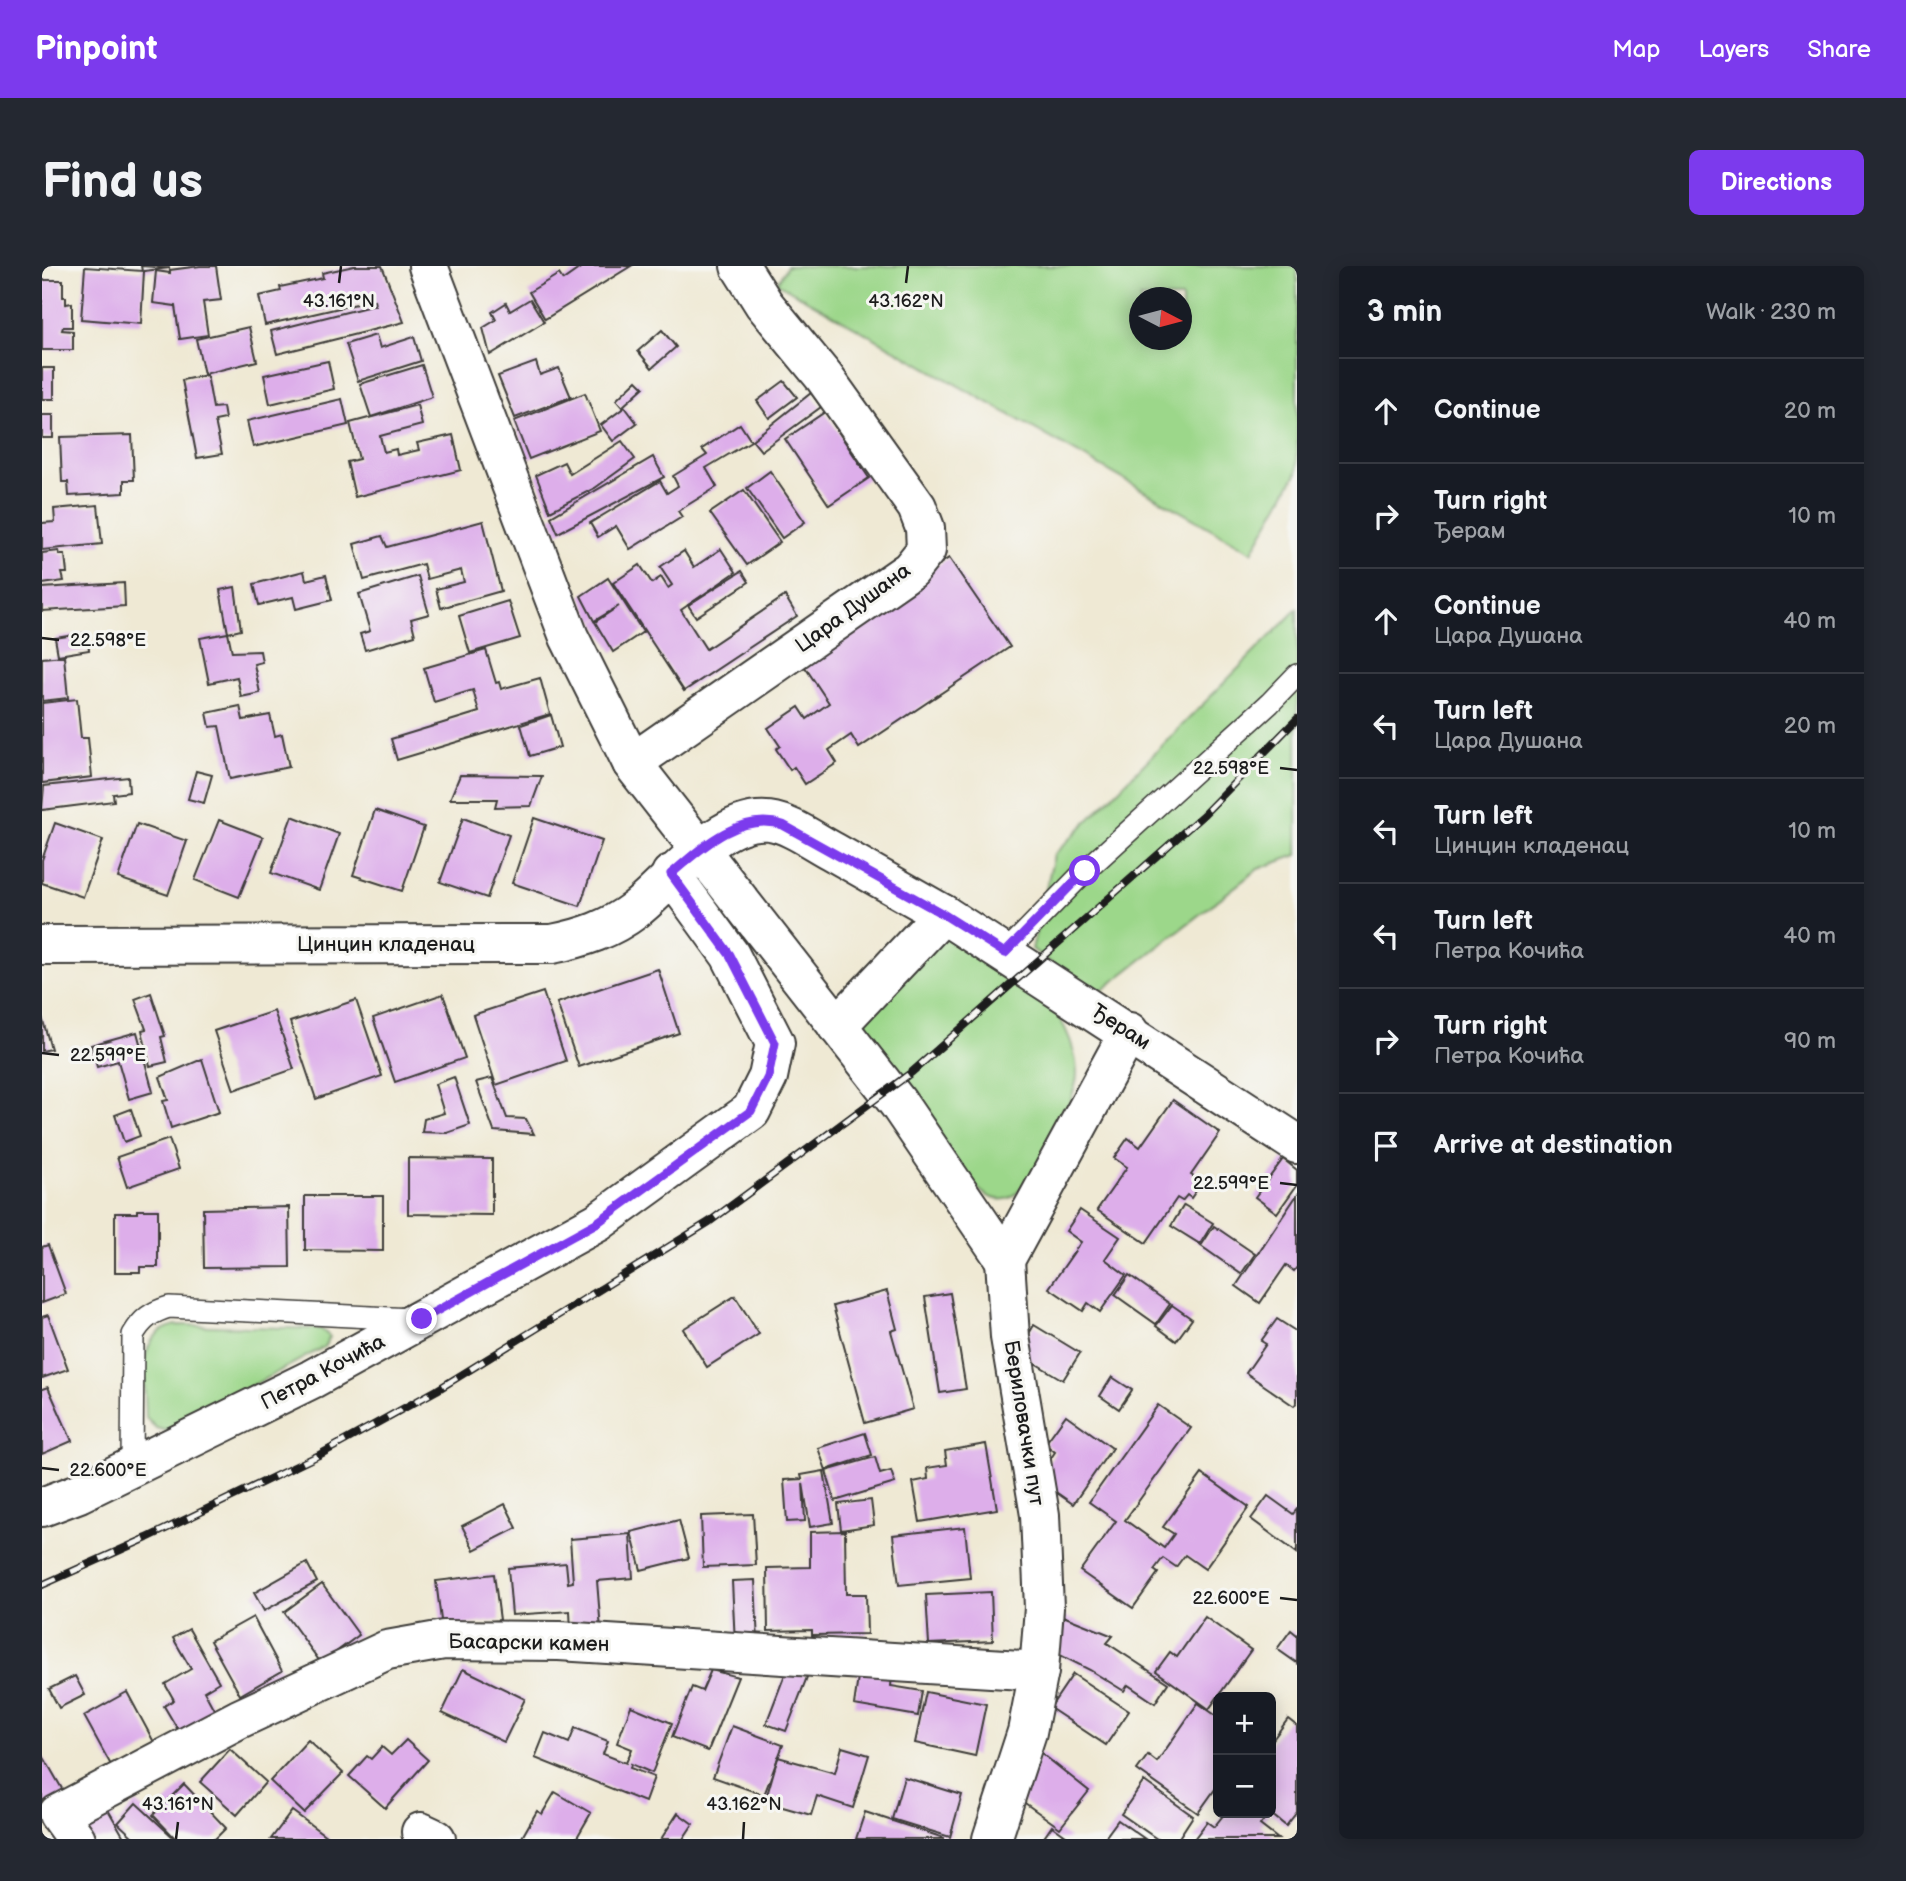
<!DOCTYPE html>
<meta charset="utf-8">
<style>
:root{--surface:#171b24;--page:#242831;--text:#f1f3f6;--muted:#9ea1a6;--line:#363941;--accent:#7c3aed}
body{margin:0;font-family:"Balsamiq Sans",sans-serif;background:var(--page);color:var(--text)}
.controls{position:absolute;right:21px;bottom:21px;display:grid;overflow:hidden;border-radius:10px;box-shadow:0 4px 18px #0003}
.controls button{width:63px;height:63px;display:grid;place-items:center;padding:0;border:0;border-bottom:2px solid var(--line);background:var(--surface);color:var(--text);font:35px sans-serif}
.compass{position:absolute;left:1087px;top:21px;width:63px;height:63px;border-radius:50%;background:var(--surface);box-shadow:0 4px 18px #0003;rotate:96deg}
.stop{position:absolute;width:21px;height:21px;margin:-16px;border:5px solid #7c3aed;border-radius:50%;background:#fff}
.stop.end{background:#7c3aed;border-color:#fff;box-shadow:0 2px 7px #0008}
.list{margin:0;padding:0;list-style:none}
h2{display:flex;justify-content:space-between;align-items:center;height:91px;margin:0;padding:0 28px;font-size:30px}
h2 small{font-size:23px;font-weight:400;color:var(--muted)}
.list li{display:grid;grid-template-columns:46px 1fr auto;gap:21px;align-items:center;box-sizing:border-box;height:105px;padding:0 28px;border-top:2px solid var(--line)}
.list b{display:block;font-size:26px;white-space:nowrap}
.list p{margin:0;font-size:23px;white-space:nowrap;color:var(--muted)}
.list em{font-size:23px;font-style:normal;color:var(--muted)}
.icon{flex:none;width:38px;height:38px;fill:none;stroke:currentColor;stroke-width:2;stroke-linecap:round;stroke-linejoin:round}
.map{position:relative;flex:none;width:1255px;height:1573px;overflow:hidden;border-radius:10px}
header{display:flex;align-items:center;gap:42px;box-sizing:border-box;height:98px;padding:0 35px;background:var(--accent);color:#fff}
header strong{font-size:33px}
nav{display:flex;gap:38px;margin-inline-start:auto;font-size:24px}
.intro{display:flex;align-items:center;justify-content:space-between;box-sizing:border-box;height:168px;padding:0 42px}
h1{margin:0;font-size:49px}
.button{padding:18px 32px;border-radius:10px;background:var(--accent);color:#fff;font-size:24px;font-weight:700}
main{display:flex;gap:42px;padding:0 42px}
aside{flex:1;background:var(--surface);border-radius:10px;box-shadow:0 4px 18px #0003}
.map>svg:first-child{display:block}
.green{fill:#9cd78a;stroke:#5c7a53;stroke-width:2;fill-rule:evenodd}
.building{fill:#ddaeea}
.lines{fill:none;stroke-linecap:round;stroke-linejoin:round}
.lane-casing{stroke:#3c3b38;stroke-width:24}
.street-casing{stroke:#3c3b38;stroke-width:42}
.lane{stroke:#fff;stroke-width:21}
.street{stroke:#fff;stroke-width:38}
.rail-casing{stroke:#1c1c1c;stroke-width:8}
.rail{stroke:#f6f6f2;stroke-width:5;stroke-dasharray:16;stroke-linecap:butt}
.route{stroke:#7c3aed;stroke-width:9}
.ticks{fill:none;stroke:#1c1c1c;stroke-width:2.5}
.labels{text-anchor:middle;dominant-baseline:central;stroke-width:6;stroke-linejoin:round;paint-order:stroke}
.street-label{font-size:21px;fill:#1c1c1c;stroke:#f6f6f2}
.ticks-label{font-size:18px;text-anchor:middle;fill:#1c1c1c;stroke:#f6f6f2;stroke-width:6;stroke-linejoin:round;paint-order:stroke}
</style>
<header>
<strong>Pinpoint</strong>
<nav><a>Map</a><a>Layers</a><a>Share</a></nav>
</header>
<div class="intro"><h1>Find us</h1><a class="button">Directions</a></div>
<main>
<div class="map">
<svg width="1255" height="1573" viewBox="0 0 1255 1573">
<rect width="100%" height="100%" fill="#f6f6f2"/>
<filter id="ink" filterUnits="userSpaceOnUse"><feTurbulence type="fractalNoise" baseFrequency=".0143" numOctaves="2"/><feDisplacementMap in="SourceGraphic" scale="14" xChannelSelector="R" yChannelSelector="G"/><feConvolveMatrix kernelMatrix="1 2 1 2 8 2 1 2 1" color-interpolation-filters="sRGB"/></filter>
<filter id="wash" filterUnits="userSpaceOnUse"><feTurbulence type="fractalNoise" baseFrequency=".00686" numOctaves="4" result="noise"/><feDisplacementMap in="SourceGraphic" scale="28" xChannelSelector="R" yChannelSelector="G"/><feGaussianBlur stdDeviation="1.57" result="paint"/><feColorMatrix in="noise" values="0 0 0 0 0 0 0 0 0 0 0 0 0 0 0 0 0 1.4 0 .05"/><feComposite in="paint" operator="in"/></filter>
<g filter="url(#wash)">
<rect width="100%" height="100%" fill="#efe9d4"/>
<!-- green -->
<g class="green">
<path d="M745,0H1255V206L1210,286L735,17ZM1098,32H1140V74H1098Z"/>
<path d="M1255,343V589L1216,603L1054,729L990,683L1012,589Z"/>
<path d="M894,667C919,681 980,708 997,726C1018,746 1034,778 1035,807C1036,831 988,930 964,933C948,936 937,924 927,914L819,750Z"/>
<path d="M135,1059L279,1063L288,1071L282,1081L126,1165L114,1162L104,1152C104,1117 91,1067 135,1059Z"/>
</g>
<g id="blocks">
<!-- building -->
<g class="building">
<path d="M99,0L128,2L102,5L99,58L39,53L43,1L100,5Z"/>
<path d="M158,0H174L179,34L161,36L166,69L138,73L133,40L111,37L114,5L128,7V4Z"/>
<path d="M312,0H340L362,56L235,88L229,65L333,39L332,34L223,59L217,30L239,25L238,21L281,12L280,7Z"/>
<path d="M541,0H589L503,53L487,26L517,8L521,14Z"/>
<path d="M0,14H21V31H24V38L30,37V61H21L20,64L31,65V84H0Z"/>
<path d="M488,33L502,56L448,89L441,62L454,54L450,46L464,37L468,45Z"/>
<path d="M207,61L215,95L162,108L154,73Z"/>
<path d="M620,64L634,81L610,102L596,85Z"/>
<path d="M334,69L338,82L372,71L379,95L316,115L304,78Z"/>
<path d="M286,95L292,123L228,138L222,109Z"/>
<path d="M494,96L498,109L517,102L529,131L473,152L456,110Z"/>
<path d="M380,99L390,131L329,151L318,118Z"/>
<rect x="0" y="102" width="12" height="31"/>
<path d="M165,109L171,142L181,141L183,153L173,155L180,188L155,192L140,114Z"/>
<path d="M595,114L602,121L580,141L574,134Z"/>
<path d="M742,115L755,131L727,152L715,135Z"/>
<path d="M543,127L558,165L487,193L472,155Z"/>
<path d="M769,127L779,141L719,185L710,174Z"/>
<path d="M300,133L306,159L211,181L205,155Z"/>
<path d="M375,139L380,159L338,170L342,186L354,183L355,189L377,184L375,177L411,169L419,204L313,231L305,196L317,193L308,157Z"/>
<path d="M583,141L595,157L571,175L559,159Z"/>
<path d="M783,146L827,212L787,239L743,173Z"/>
<rect x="0" y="149" width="11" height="23"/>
<path d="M698,158L709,175L664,202L675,221L636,245L640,251L588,283L574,260L556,271L548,257L618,215L625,227L636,220L631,210L665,189L660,183Z"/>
<path d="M90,169L92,214H82V227L27,230L26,216H20L18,171Z"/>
<path d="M580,175L593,193L553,222L508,245L494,209L522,196L528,208Z"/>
<path d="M611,191L622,211L516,267L509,251Z"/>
<path d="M728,205L763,256L740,272L705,222Z"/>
<path d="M702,224L738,276L705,299L668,247Z"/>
<path d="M56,239L60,278L0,284V257L13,256L12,243Z"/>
<path d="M441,255L459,325L399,342L394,323L422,316L419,304L385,313L381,298L322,314L312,278L340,270L345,281Z"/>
<path d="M679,283L694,306L639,344L664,383L743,330L755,350L642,425L571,317L598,299L610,317L619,311L626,322L630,319L618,301L642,285L652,301Z"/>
<path d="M17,285L18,289H23L25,307H20L22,315L0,318V287Z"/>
<path d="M907,292L968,381L817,482L809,469L787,484L795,497L763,518L752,501L748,504L734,483L738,480L726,462L757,441L765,453L787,437L757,392Z"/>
<path d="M262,305L264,314L284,309L290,334L254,343L251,331L217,339L212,318Z"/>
<path d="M700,305L707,316L654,351L646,339Z"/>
<path d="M376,310L387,348L369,353L373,369L323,384L318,368L328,365L317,328Z"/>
<path d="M566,312L601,366L571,386L553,356L577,340L552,355L539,330Z"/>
<path d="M82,317L83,340L0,345V322Z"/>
<path d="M193,321L199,364L186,367L178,324Z"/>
<path d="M466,335L478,372L428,387L417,350Z"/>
<path d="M45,367L47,384L16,389L13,372Z"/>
<path d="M186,367L190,386L218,385L220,396L212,398L218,427L199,431L195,411L167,417L158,372Z"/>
<path d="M444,384L454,417L457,416L459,423L498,412L508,448L355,494L349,473L437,446L431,424L392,436L382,402Z"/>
<path d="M22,390L26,432L0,435V392Z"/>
<path d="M35,433L39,472H46L50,511L0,517V437Z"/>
<path d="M198,440L201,454L228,449L233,470L240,468L247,501L188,513L177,460L168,461L165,447Z"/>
<path d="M509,449L518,481L488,490L479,459Z"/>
<path d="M154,505L170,509L162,537L146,533Z"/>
<path d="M418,509L500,510L489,540L453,541L455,533H408Z"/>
<path d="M86,511L87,526L71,528L72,535L0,544L2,520Z"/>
<path d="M333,544L382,561L360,625L311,609Z"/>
<path d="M250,550L297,568L277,624L229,607Z"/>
<path d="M421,552L467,569L445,632L398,616Z"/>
<path d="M492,552L560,575L538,640L470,617Z"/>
<path d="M177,554L221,571L197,631L153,614Z"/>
<path d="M13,557L61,574L41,631L0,617V594Z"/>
<path d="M95,558L145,575L126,629L76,612Z"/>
<path d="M616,703L637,767L537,801L515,737Z"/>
<path d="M501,726L524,795L454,819L431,749Z"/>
<path d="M109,727L123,770L119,771L125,796L108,800L100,764L104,763L93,733Z"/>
<path d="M401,728L423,792L353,816L331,752Z"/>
<path d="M314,734L340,810L274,833L248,756Z"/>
<path d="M232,745L252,803L192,824L172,765Z"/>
<path d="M0,751L9,783L0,785Z"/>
<path d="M95,766L111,826L87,833L76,795L55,801L49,779Z"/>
<path d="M160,793L177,846L129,862L121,835L126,834L118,811Z"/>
<path d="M412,811L428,859L405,867L380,866L382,853L402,847L393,818Z"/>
<path d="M450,812L465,852L484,853L492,868L452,865L434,816Z"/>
<path d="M1131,834L1178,867L1149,909L1160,916L1149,932L1145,929L1140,935L1135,932L1104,977L1055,944L1085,901L1072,892L1086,872L1098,881Z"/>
<path d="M89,843L98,870L82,876L73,849Z"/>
<path d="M127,873L137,903L85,921L75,891Z"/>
<path d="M366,892L450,893V949L366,948Z"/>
<path d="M1241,893L1255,904V919L1235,947L1213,931Z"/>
<path d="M1255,929V1001L1252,1005L1244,999L1218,1037L1194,1020Z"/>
<path d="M263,930H341V985L263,984Z"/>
<path d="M1142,939L1171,957L1158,978L1129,960Z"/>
<path d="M247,941L248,1001L162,1002L161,943Z"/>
<path d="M95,944H116V1001H98V1006H73V947H95Z"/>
<path d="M1038,944L1078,971L1063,993L1084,1009L1058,1046L1046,1037L1041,1045L1007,1022L1039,976L1024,965Z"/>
<path d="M1172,960L1213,988L1199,1008L1159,980Z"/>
<path d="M6,979L24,1028L0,1037V981Z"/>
<path d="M1087,1009L1128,1038L1114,1058L1073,1029Z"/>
<path d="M845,1025L855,1063L849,1065L871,1143L823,1157L791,1040Z"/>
<path d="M908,1027L924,1123L898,1127L883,1031Z"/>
<path d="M693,1030L717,1068L665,1101L641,1063Z"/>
<path d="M1130,1039L1150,1053L1134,1075L1114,1060Z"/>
<path d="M6,1049L26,1103L0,1112V1051Z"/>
<path d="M1235,1053L1255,1066V1136L1252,1140L1204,1107L1224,1078L1219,1075Z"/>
<path d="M992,1059L1038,1087L1021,1114L976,1087Z"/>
<path d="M1070,1111L1090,1124L1077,1143L1058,1130Z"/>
<path d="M6,1121L30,1175L0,1188V1123Z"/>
<path d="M1116,1139L1149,1162L1083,1254L1122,1282L1132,1268L1121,1261L1160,1208L1207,1241L1163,1303L1143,1289L1134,1301L1121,1292L1112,1304L1116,1307L1091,1342L1038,1305L1074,1255L1047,1236Z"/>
<path d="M1024,1149L1070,1182L1031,1238L995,1213L1013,1186L1003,1178Z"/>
<path d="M823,1167L830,1189L784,1204L776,1182Z"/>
<path d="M944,1178L955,1243L878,1256L871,1216L886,1213L885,1202L905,1199L903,1185Z"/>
<path d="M833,1191L838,1208L849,1205L853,1217L793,1235L784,1205Z"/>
<path d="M782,1205L791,1257L768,1261L761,1217L763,1255L745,1256L742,1214L760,1213L759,1209Z"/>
<path d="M1226,1230L1251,1248L1255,1243V1287L1209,1253Z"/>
<path d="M829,1234L832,1259L799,1264L796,1238Z"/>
<path d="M463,1238L475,1262L432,1284L420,1260Z"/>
<path d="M711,1248L714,1299L661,1301L659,1250Z"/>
<path d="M637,1254L647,1292L599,1304L589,1266Z"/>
<path d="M923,1261L928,1312L857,1319L851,1269Z"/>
<path d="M803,1265L804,1328H824L825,1368L770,1369V1364L726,1365L725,1302L768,1301V1266Z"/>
<path d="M588,1268L591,1312L555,1315L559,1364L529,1366L528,1345L470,1349L466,1302L524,1297L526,1317L531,1316L528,1273Z"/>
<path d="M265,1297L275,1316L222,1345L212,1327Z"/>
<path d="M452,1308L458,1354L400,1362L394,1315Z"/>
<path d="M713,1314L716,1377L693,1378L690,1315Z"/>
<path d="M280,1318L317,1369L279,1397L242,1346Z"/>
<path d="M949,1326L951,1375L887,1378L884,1329Z"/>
<path d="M1021,1350L1071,1370L1065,1377L1126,1417L1113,1437L1086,1419L1082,1425L1048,1404L1008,1384Z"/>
<path d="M211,1351L240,1405L198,1429L168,1375Z"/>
<path d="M1163,1351L1209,1384L1167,1443L1114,1405L1128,1386L1135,1391Z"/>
<path d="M147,1363L177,1416L162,1425L175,1449L139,1469L122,1440L132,1434L123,1418L149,1403L131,1372Z"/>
<path d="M1249,1364L1255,1369V1397L1235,1383Z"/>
<path d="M421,1403L483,1433L462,1476L400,1447Z"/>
<path d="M745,1403L765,1411L744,1465L724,1458Z"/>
<path d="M669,1404L696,1411L666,1485L630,1471L650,1421L660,1425Z"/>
<path d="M817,1405L850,1411L849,1420L880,1425L876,1450L812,1439Z"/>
<path d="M1031,1408L1087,1445L1064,1479L1008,1442Z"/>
<path d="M33,1410L43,1429L17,1442L7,1423Z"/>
<path d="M85,1426L113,1478L70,1501L42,1450Z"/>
<path d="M884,1426L944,1438L933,1490L873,1477Z"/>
<path d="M1156,1437L1176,1451V1519L1156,1547L1095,1504L1106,1489L1115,1496Z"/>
<path d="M589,1440L630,1457L610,1507L589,1498L588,1502L612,1511L603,1536L493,1492L503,1467L527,1477L533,1462L566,1475L561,1488L584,1497L590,1483L575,1477Z"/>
<path d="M1246,1453L1255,1460V1546L1244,1560L1229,1548V1476Z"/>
<path d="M690,1460L741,1479L722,1529L671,1511Z"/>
<path d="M266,1474L301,1507L262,1547L228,1515Z"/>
<path d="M364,1474L386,1494L343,1542L307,1510L325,1490L329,1493L340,1481L349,1489Z"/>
<path d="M800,1481L827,1489L811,1542L775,1530L769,1549L723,1536L736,1491L793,1507Z"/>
<path d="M188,1483L224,1516L195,1549L158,1516Z"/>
<path d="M998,1486L1047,1525L1018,1562L980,1535Z"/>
<path d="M0,1488L23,1528L0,1541Z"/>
<path d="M862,1511L920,1529L908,1571L850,1553Z"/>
<path d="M1102,1515L1151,1550L1136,1573H1115L1079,1548Z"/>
<path d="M142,1518L184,1562L173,1573H134L111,1549Z"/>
<path d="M513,1526L549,1547L534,1573H479L495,1545L500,1548Z"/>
<path d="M61,1535L83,1573H44L32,1552Z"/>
<path d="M94,1537L133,1573H93L76,1557Z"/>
<path d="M250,1545L288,1573H229Z"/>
<path d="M823,1546L902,1572V1573H814Z"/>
<path d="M636,1547L651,1558L641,1573H619Z"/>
<path d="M1183,1547H1227L1218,1559L1236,1573H1152L1165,1556L1172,1561Z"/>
<path d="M1076,1554L1103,1573H1062Z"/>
<path d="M1010,1560L1028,1573H1001Z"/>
</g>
</g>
</g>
<g filter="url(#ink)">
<use href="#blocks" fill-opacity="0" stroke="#3c3b38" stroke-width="2"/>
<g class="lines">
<!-- lane casing -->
<g class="lane-casing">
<g id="lane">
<path d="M963,687L1043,605L1228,437L1255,409"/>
<path d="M90,1201L91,1069C100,1053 110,1046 127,1041L369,1053"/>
</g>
</g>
<!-- street casing -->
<g class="street-casing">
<g id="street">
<path d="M386,0L527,371L590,497L856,837L963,994"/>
<path d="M590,497L868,304L884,284L883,262L875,241L782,111L722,38L698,0"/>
<path d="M901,648L1255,878"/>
<path d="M0,679L510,678C541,672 568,663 593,644C629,617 676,549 727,555C749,558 771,575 790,585C827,606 864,627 901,648L795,760"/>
<path d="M0,1241L37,1227L270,1113L556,956L709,845L726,811L733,777L688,689L629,608"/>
<path d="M379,1566L394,1573"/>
<path d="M34,1573L16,1548L197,1453L345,1384L402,1374L517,1375L997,1405"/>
<path d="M950,1573L985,1466L997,1405L1002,1342L998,1249L968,1071L963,994L1087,766"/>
</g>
</g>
<!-- lane -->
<use href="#lane" class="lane"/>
<!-- street -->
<use href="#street" class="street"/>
<!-- rail casing -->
<g class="rail-casing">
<path id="rail" d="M0,1319L105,1272L277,1189L395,1124L667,956L870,806L1161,549L1255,453"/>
</g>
<!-- rail -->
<use href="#rail" class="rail"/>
</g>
</g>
<g class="lines" filter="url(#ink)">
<!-- route -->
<path class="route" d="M380,1053L556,956L709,845L726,811L733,777L688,689L629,608C659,582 698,545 741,559L901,648L963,687L1043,605"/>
</g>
<!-- ticks -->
<path class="ticks" d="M297,17L299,0M864,17L866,0M0,372L17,374M1238,502L1255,504M0,787L17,789M1238,917L1255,919M0,1202L17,1204M1238,1332L1255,1334M134,1573L136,1556M701,1573L702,1556"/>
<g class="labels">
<!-- street labels -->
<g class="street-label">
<text transform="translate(811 342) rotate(-36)">Цара Душана</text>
<text x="344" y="678">Цинцин кладенац</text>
<text transform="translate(1079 761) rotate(33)">Ђерам</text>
<text transform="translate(281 1106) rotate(-28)">Петра Кочића</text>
<text transform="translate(982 1157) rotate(81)">Бериловачки пут</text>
<text transform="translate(487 1377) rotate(1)">Басарски камен</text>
</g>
</g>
<g class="ticks-label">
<text x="297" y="41">43.161°N</text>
<text x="864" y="41">43.162°N</text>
<text x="66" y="380">22.598°E</text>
<text x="1189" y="508">22.598°E</text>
<text x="66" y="795">22.599°E</text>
<text x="1189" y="923">22.599°E</text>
<text x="66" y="1210">22.600°E</text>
<text x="1189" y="1338">22.600°E</text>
<text x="136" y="1544">43.161°N</text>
<text x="702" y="1544">43.162°N</text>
</g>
</svg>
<div class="controls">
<button>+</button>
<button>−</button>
</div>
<svg class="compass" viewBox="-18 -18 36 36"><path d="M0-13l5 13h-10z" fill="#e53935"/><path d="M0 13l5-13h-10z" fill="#9ea1a6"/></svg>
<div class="stop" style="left:1043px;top:605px"></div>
<div class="stop end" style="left:380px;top:1053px"></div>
</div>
<aside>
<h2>3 min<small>Walk · 230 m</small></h2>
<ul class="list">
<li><svg class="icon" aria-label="ahead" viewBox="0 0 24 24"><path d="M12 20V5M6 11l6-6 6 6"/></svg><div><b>Continue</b></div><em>20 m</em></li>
<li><svg class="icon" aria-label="right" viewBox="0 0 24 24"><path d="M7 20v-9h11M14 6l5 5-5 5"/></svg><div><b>Turn right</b><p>Ђерам</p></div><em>10 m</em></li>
<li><svg class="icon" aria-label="ahead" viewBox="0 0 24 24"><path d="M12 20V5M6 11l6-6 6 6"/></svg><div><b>Continue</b><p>Цара Душана</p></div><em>40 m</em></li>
<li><svg class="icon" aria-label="left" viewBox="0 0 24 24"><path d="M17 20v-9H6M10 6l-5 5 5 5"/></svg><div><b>Turn left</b><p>Цара Душана</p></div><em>20 m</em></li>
<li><svg class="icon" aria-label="left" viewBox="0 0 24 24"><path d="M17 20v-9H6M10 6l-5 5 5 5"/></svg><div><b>Turn left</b><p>Цинцин кладенац</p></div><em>10 m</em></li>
<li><svg class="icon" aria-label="left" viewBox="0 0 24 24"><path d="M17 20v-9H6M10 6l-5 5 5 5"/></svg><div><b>Turn left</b><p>Петра Кочића</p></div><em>40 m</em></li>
<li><svg class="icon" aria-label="right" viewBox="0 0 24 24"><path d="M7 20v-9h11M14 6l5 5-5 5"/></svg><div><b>Turn right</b><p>Петра Кочића</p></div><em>90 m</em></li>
<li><svg class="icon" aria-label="arrive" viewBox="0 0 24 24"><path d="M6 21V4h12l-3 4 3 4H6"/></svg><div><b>Arrive at destination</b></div></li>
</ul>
</aside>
</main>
